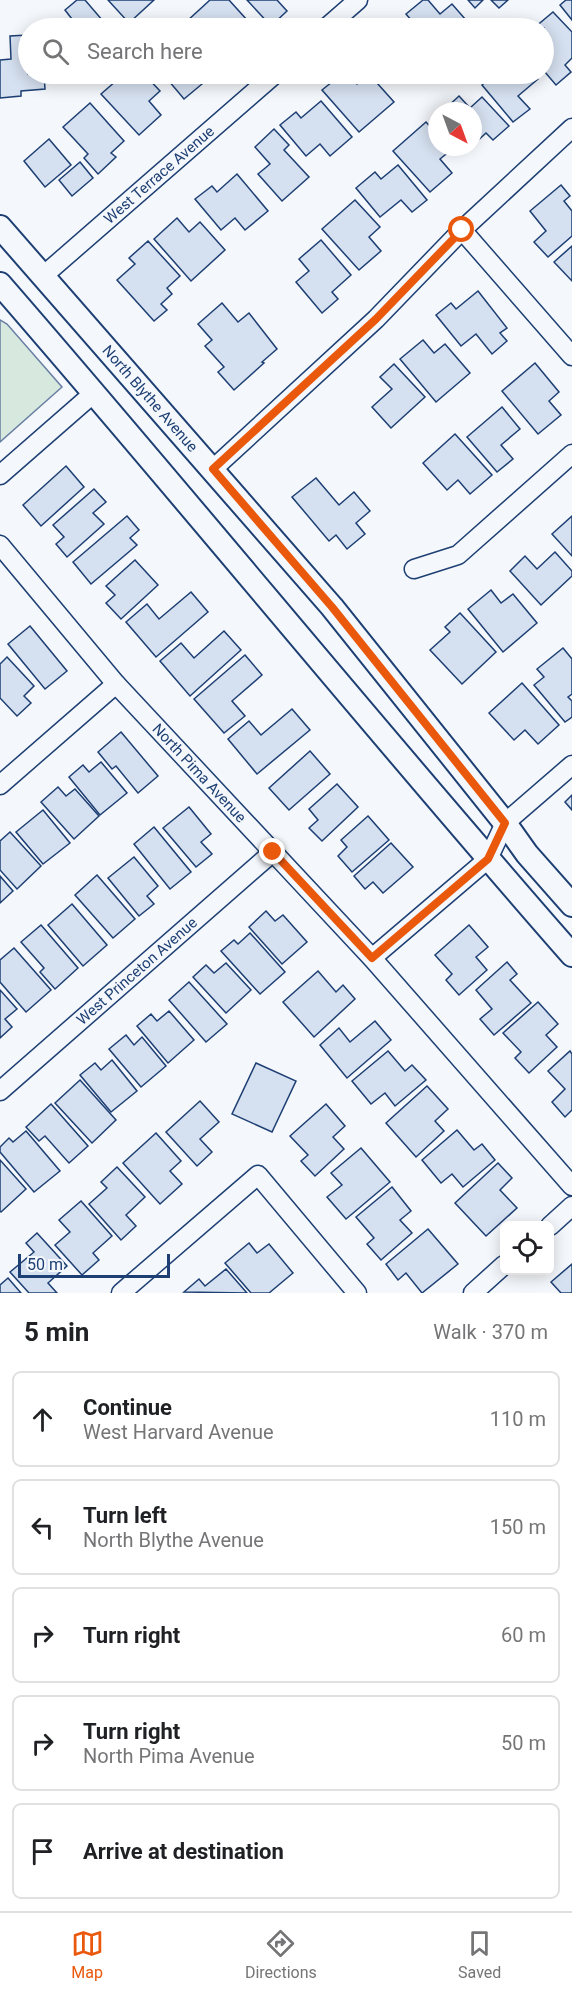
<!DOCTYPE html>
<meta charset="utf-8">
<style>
:root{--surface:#fff;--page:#f6f6f6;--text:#202124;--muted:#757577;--line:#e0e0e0;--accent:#ea580c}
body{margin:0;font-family:Roboto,sans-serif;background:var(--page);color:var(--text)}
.controls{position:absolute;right:18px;bottom:18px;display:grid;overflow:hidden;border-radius:9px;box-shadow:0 3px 15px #0003}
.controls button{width:54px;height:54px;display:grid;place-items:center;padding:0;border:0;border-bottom:2px solid var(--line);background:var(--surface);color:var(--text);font:30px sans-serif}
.compass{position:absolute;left:428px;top:102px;width:54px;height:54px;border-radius:50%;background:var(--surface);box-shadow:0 3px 15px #0003;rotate:139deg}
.scale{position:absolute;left:18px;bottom:15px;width:152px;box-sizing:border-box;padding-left:6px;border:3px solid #1d3f73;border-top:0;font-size:16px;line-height:21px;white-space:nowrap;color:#1d3f73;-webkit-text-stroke:4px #f4f7fb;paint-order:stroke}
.stop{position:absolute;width:18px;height:18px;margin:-14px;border:4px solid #ea580c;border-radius:50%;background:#fff}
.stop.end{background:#ea580c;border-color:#fff;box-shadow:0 2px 6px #0008}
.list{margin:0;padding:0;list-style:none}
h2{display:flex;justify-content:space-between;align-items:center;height:78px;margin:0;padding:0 24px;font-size:26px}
h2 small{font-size:20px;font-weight:400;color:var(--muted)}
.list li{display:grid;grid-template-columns:39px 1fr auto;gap:18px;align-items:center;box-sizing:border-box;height:96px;margin:0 12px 12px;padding:0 12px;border:2px solid var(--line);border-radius:9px}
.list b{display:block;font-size:22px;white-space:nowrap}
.list p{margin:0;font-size:20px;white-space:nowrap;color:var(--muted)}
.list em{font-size:20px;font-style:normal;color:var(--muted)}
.icon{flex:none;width:33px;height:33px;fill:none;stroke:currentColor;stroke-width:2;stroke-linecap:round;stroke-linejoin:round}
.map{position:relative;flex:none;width:572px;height:1293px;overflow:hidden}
.search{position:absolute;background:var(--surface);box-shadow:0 3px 15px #0003;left:18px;right:18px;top:18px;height:66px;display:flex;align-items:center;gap:15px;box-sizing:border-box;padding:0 21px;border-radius:33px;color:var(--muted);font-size:22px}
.sheet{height:618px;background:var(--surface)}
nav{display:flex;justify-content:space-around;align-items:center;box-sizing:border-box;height:84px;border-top:2px solid var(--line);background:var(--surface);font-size:16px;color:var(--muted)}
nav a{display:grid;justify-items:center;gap:3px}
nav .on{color:var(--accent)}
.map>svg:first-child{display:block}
.green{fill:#d7e8df;stroke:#687fa3;stroke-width:1.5}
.building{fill:#d5e0f0;stroke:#1d3f73;stroke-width:1.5}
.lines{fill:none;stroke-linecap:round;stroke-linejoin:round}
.minor-casing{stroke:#1d3f73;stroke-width:21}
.tertiary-casing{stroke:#1d3f73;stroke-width:26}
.minor{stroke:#f4f7fb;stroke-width:18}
.tertiary{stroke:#f4f7fb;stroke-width:22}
.route{stroke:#ea580c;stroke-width:8}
.labels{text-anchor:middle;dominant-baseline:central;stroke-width:4.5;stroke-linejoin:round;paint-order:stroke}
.street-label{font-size:15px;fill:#1d3f73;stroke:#f4f7fb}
</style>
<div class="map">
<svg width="572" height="1293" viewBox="0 0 572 1293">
<rect width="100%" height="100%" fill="#f4f7fb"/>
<!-- green -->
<path class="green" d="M0,320L7,324L62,387L0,442Z"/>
<!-- building -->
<g class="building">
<path d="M77,0H85L109,28H69L75,23L65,10Z"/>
<path d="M108,0H154L129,23Z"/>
<path d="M210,0H229L247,20L237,28H192L186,22Z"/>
<path d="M247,0H277L287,11L271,26Z"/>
<path d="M423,0H428L440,14L452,4L473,28H426L424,26L418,28L406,14Z"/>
<path d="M468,0H483L475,8Z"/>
<path d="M491,0H508L499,8Z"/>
<path d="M566,0H572V20L560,5Z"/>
<path d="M553,12L572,32V58L565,65L571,72L556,85L544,71V28H534Z"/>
<path d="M28,35V74H44L45,89L21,91V96L0,98V60L11,59L10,36Z"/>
<path d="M124,74H144L160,91L149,101L161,115L139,135L101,94Z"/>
<path d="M163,74H193L202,84L184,99Z"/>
<path d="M342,74H348L357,84L369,74L394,102L359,132L322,90Z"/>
<path d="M382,74H398L389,81Z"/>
<path d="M408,74H424L415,81Z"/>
<path d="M495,74H533L538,79L518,96L530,109L513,122L482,85Z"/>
<path d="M459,96L470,108L482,97L509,126L493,140L486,133L473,145V111H443Z"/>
<path d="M321,101L352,137L330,156L320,144L306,156L280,125L296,112L301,118Z"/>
<path d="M90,103L124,141L111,153L116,157L98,174L84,158L88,154L63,127Z"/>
<path d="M426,122L437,134V147H449L451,150L440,159L452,173L430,192L393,151Z"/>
<path d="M274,129L289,145L284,150L309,177L282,201L258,174L270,164L255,147Z"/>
<path d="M49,139L71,165L45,187L24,161Z"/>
<path d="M80,162L93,178L72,196L59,180Z"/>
<path d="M398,165L427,200L412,212L401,200L380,217L356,188L375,172L381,179Z"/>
<path d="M237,174L268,211L245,230L235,218L221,230L195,199L212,186L217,192Z"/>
<path d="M561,185L570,196L564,201L572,211V236L548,257L534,242L546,231L530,211Z"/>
<path d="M355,200L380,227L369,237L381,251L359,270L322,229Z"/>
<path d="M177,218L189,232L200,222L225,250L191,281L154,239Z"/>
<path d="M321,240L351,275L332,292L338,299L322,313L296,282L309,271L299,259Z"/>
<path d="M148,241L180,276L167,288L172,294L161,304L167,310L154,321L117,280L135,264L129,258Z"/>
<path d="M572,246V281L554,262Z"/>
<path d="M478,291L507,328L500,333L507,341L492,354L476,334L461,346L436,315L451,303L456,309Z"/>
<path d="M222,303L238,322L249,313L277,349L262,362L264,363L234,390L218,372L224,367L205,346L212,340L198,324Z"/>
<path d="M423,340L434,353L445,344L470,373L436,402L400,359Z"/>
<path d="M535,363L559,392L549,401L561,415L538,434L502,391Z"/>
<path d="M394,364L425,397L391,428L372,407L392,389L380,377Z"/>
<path d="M502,407L520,429L501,445L513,459L497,472L467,437Z"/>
<path d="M455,434L492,475L470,494L458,480L447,490L423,463Z"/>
<path d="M66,466L84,487L41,526L23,505Z"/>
<path d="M316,478L339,505L354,492L370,511L356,523L365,534L347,549L336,535L329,541L292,497Z"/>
<path d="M94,489L106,502L93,513L104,524L67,557L56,544L64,537L53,525Z"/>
<path d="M127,516L139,530L130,538L137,545L91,584L73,562Z"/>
<path d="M572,516V556L552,534Z"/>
<path d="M555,552L572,571V576L541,605L510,571L525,556L537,569Z"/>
<path d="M135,560L158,585L121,619L106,603L115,595L106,586Z"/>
<path d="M491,590L501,603L513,594L537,623L503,652L468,609Z"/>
<path d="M191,592L208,612L156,657L126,622L147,604L159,619Z"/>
<path d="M460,613L496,652L462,684L430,650L450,632L445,627Z"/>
<path d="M30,626L67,671L45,689L8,644Z"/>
<path d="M224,631L241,650L190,696L160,661L181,643L194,658Z"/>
<path d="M563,648L572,659V694L568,697L572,701V717L565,722L534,685L544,677L537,669Z"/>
<path d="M245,655L262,675L232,701L245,716L224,733L194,699Z"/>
<path d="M7,657L34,686L24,696L31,703L17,716L0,698V664Z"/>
<path d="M522,683L559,725L538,744L525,730L514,740L489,713Z"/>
<path d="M292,709L310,730L257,774L228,739L249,721L261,735Z"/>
<path d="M121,732L158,776L138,793L116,766L112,769L98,752Z"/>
<path d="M310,751L330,774L289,810L269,788Z"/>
<path d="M101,762L127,793L100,815L69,777L83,765L89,772Z"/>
<path d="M337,784L358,807L322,841L309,828L318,820L309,809Z"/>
<path d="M58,787L66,796L75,789L99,816L74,839L41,802Z"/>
<path d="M572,795V810L565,802Z"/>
<path d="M189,807L211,834L201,842L212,854L196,867L163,828Z"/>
<path d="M43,810L70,843L43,864L16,832Z"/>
<path d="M368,816L389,840L352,872L338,856L347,847L341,840Z"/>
<path d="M154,827L191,872L170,889L134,844Z"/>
<path d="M10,832L41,866L17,889L0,870V841Z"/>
<path d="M391,843L413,867L383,893L373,882L365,889L354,876Z"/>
<path d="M134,857L158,886L147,896L154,904L139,916L108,878Z"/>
<path d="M97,875L135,919L113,938L75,895Z"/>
<path d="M0,876L13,891L0,903Z"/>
<path d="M72,904L107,945L83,966L48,925Z"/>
<path d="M266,911L275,921L283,915L307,942L282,964L249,927Z"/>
<path d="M41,925L78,968L55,989L40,972L44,968L21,942Z"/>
<path d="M469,925L488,947L476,957L487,970L459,995L446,980L452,974L435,955Z"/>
<path d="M250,933L285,972L260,994L221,951L234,940L238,944Z"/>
<path d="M14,948L51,990L26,1012L0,982V960Z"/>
<path d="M507,962L517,974L510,980L531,1003L494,1035L480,1019L492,1009L476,990Z"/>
<path d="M226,963L251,990L226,1013L193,977L206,965L214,973Z"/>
<path d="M318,971L336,992L343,985L355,999L314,1037L283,1002Z"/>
<path d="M189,982L227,1024L206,1042L169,1000Z"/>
<path d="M0,990L17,1009L5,1019L12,1027L0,1038Z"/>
<path d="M538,1002L558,1024L546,1035L557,1047L529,1073L515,1058L521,1052L503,1033Z"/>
<path d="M169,1011L194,1040L168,1063L137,1026L151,1014L157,1021Z"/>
<path d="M375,1021L391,1040L347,1078L320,1045L339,1028L350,1042Z"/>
<path d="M126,1035L134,1045L142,1037L166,1066L141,1087L109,1049Z"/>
<path d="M388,1051L405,1071L412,1065L426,1080L395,1106L385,1093L371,1104L352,1081Z"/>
<path d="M570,1051L572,1054V1110L565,1117L552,1102L565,1089L548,1071Z"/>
<path d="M112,1060L137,1091L111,1112L80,1075L95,1063L101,1070Z"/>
<path d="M256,1063L296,1081L272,1132L232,1114Z"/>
<path d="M80,1080L116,1120L92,1143L55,1103Z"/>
<path d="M427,1086L448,1109L435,1121L444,1131L416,1157L386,1123Z"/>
<path d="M200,1101L219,1122L200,1139L212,1152L197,1166L166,1132Z"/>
<path d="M51,1104L88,1146L69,1163L45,1136L39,1141L26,1127Z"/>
<path d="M326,1104L345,1126L333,1137L344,1149L315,1176L301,1161L308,1155L290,1136Z"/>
<path d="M457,1130L474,1150L482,1144L495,1160L463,1187L452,1174L441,1183L422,1160Z"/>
<path d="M26,1131L60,1171L34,1192L0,1152V1147L9,1138L13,1142Z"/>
<path d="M156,1133L181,1161L170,1171L182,1184L160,1204L123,1163Z"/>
<path d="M361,1148L390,1182L346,1219L327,1197L342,1185L331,1173Z"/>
<path d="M0,1160L26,1189L1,1212L0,1211Z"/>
<path d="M498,1163L512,1178L500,1190L517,1208L486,1236L455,1203Z"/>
<path d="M117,1167L145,1197L126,1215L136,1226L121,1240L89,1204L107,1188L101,1182Z"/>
<path d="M392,1187L411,1211L400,1220L412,1233L381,1260L367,1244L374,1238L356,1217Z"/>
<path d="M81,1201L112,1236L93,1253L99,1260L82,1275L55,1245L70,1232L59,1220Z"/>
<path d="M428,1229L458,1264L422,1293L406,1273L398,1280L386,1264Z"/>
<path d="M37,1233L67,1266L48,1283L57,1293H29L10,1272L34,1252L26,1243Z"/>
<path d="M249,1243L257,1253L269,1244L293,1273L269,1293H251L225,1263Z"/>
<path d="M572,1264V1293H561L551,1282Z"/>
<path d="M226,1269L247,1293L184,1292L199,1279L205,1286Z"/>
<path d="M8,1278L21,1293H0V1285Z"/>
</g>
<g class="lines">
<!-- minor casing -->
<g class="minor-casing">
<g id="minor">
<path d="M326,28L358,0"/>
<path d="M462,230L572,356"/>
<path id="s1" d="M43,276L275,74"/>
<path d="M213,469L376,319L462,230L572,128"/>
<path d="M0,475L95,392"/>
<path id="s2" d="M0,545L116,684L372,958L572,1186"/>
<path d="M414,569L458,555L572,454"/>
<path d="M0,785L116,684"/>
<path d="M372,958L488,859L505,823L572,765"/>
<path id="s3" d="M0,1091L273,852"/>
<path d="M550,1226L572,1206"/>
<path d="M121,1293L258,1175L357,1293"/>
<path d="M473,1293L504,1265"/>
</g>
</g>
<!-- tertiary casing -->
<g class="tertiary-casing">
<g id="tertiary">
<path id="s4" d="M0,227L332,607L505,823L527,854L572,905"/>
<path d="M0,284C193,506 378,734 572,955"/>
</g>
</g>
<!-- minor -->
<use href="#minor" class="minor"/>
<!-- tertiary -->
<use href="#tertiary" class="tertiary"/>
</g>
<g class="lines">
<!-- route -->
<path class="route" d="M273,852L372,958L488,859L505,823L332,607L213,469L376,319L462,230"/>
</g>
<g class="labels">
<!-- street labels -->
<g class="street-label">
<text stroke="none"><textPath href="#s1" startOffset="154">West Terrace Avenue</textPath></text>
<text stroke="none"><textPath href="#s4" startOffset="228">North Blythe Avenue</textPath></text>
<text stroke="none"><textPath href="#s2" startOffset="303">North Pima Avenue</textPath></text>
<text stroke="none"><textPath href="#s3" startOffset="182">West Princeton Avenue</textPath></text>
</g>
</g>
</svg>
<div class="controls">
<button><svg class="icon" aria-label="locate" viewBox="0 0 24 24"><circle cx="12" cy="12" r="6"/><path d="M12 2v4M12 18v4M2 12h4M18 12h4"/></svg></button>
</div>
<svg class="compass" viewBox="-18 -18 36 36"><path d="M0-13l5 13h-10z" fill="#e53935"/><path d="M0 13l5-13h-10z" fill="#757577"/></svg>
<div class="scale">50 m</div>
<div class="stop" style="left:462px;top:230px"></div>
<div class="stop end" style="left:273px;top:852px"></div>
<div class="search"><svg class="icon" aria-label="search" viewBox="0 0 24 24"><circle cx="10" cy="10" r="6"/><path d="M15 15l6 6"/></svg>Search here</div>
</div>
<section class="sheet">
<h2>5 min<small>Walk · 370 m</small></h2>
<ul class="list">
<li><svg class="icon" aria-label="ahead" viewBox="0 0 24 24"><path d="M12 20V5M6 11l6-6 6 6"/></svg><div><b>Continue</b><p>West Harvard Avenue</p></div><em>110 m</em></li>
<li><svg class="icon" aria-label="left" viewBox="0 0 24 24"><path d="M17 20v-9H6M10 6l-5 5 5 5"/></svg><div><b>Turn left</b><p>North Blythe Avenue</p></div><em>150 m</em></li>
<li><svg class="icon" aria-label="right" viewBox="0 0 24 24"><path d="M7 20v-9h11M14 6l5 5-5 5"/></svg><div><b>Turn right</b></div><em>60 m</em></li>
<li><svg class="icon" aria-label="right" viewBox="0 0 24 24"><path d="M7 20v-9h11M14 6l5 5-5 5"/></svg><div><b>Turn right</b><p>North Pima Avenue</p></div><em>50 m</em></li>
<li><svg class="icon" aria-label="arrive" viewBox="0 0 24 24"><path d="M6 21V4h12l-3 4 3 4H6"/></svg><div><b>Arrive at destination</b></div></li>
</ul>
</section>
<nav>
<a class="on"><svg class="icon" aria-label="map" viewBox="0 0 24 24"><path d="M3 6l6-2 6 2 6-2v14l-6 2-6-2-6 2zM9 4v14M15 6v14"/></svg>Map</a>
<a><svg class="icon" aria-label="directions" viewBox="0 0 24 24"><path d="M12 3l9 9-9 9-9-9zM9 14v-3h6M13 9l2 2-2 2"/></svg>Directions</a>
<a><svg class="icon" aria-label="saved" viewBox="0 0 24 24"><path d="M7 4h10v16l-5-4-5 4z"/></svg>Saved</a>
</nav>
